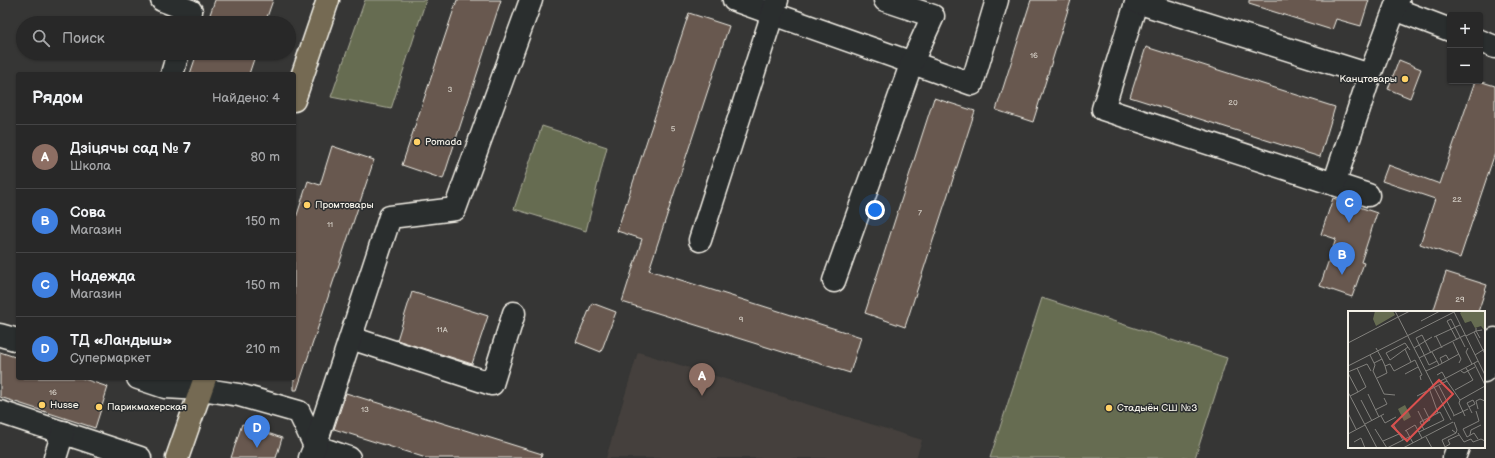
<!DOCTYPE html>
<html lang="ru">
<meta charset="utf-8">
<style>
:root{--surface:#282828;--page:#303030;--text:#f1f3f6;--muted:#a5a6a8;--line:#444445;--accent:#8bbbb9}
body{margin:0;font-family:"Balsamiq Sans",sans-serif;background:var(--page);color:var(--text)}
.controls{position:absolute;right:12px;top:12px;display:grid;overflow:hidden;border-radius:4px;box-shadow:0 1px 3px #0004}
.controls button{width:36px;height:36px;display:grid;place-items:center;padding:0;border:0;border-bottom:1px solid var(--line);background:var(--surface);color:var(--text);font:20px sans-serif}
.you{position:absolute;left:875px;top:210px;width:14px;height:14px;margin:-10px;border:3px solid #fff;border-radius:50%;background:#1a73e8;box-shadow:0 0 0 6px #1a73e833}
.badge{display:grid;place-items:center;width:26px;height:26px;border-radius:50%;background:var(--accent);color:#fff;font-size:13px;font-weight:700}
.pin{position:absolute;translate:-50% -33px;filter:drop-shadow(0 1px 2px #0008)}
.pin::after{content:'';position:absolute;top:21px;width:14px;height:12px;background:inherit;clip-path:polygon(0 0,100% 0,50% 100%)}
.list{margin:0;padding:0;list-style:none}
h2{display:flex;justify-content:space-between;align-items:center;height:52px;margin:0;padding:0 16px;font-size:17px}
h2 small{font-size:13px;font-weight:400;color:var(--muted)}
.list li{display:grid;grid-template-columns:26px 1fr auto;gap:12px;align-items:center;box-sizing:border-box;height:64px;padding:0 16px;border-top:1px solid var(--line)}
.list b{display:block;font-size:15px;white-space:nowrap}
.list p{margin:0;font-size:13px;white-space:nowrap;color:var(--muted)}
.list em{font-size:13px;font-style:normal;color:var(--muted)}
.icon{flex:none;width:22px;height:22px;fill:none;stroke:currentColor;stroke-width:2;stroke-linecap:round;stroke-linejoin:round}
.map{position:relative;flex:none;width:1495px;height:458px;overflow:hidden}
.search{position:absolute;background:var(--surface);box-shadow:0 1px 3px #0004;left:16px;top:16px;width:280px;height:44px;display:flex;align-items:center;gap:10px;box-sizing:border-box;padding:0 14px;border-radius:22px;color:var(--muted);font-size:15px}
.panel{position:absolute;background:var(--surface);box-shadow:0 1px 3px #0004;left:16px;top:72px;width:280px;height:308px;border-radius:4px}
.map>svg:first-child{display:block}
.built{fill:#45403d}
.green{fill:#666c51;stroke:#adae9c}
.building{fill:#685950;stroke:#f4f1e8}
.lines{fill:none;stroke-linecap:round;stroke-linejoin:round}
.minor-casing{stroke:#f4f1e8;stroke-width:25}
.major-casing{stroke:#f4f1e8;stroke-width:25}
.minor{stroke:#2a2d2e;stroke-width:22}
.major{stroke:#746b52;stroke-width:22}
.poi-dot{fill:#ffd166;stroke:#2a2d2e;stroke-width:1.5}
.labels{text-anchor:middle;dominant-baseline:central;stroke-width:3;stroke-linejoin:round;paint-order:stroke}
.number-label{font-size:8px;fill:#d1cbc2}
.poi-label{font-size:10px;fill:#f4f1e8;stroke:#2a2d2e;text-anchor:start}
.inset-road{fill:none;stroke:#82817d;stroke-width:1}
.view{fill:#dc504e;fill-opacity:0.15;stroke:#dc504e;stroke-width:2}
.inset-edge{fill:none;stroke:#f4f1e8;stroke-width:2}
</style>
<div class="map">
<svg width="1495" height="458" viewBox="0 0 1495 458">
<rect width="100%" height="100%" fill="#363635"/>
<filter id="ink" filterUnits="userSpaceOnUse"><feTurbulence type="fractalNoise" baseFrequency=".025" numOctaves="2"/><feDisplacementMap in="SourceGraphic" scale="8" xChannelSelector="R" yChannelSelector="G"/><feConvolveMatrix kernelMatrix="1 2 1 2 8 2 1 2 1" color-interpolation-filters="sRGB"/></filter>
<g filter="url(#ink)">
<!-- built -->
<path class="built" d="M638,352L922,440L916,458H606Z"/>
<!-- green -->
<g class="green">
<path d="M365,0H426L391,109L331,97Z"/>
<path d="M542,126L607,147L586,231L514,209Z"/>
<path d="M1042,298L1227,358L1195,458H990Z"/>
</g>
<!-- building -->
<g class="building">
<path d="M215,0H273L265,23H207Z"/>
<path d="M457,0H501L443,179L402,165Z"/>
<path d="M1031,0H1071L1033,122L996,110Z"/>
<path d="M1249,0H1369L1361,26L1336,19L1332,30L1249,4Z"/>
<path d="M689,13L729,26L649,270L861,337L850,373L622,302L642,239L617,231Z"/>
<path d="M1146,47L1335,107L1320,157L1130,97Z"/>
<path d="M197,53H256L249,74H190Z"/>
<path d="M1399,60L1421,69L1410,98L1388,89Z"/>
<path d="M1475,81H1479L1495,86V153L1460,258L1420,244L1435,199L1382,181L1388,165L1440,184Z"/>
<path d="M934,98L975,111L905,327L865,313Z"/>
<path d="M332,146L374,160L297,390H294V224L308,181L320,185Z"/>
<path d="M1333,198L1377,213L1361,262L1364,263L1352,297L1320,286L1336,239L1321,234Z"/>
<path d="M1446,272L1487,285L1478,312H1433Z"/>
<path d="M412,292L488,316L472,364L397,340Z"/>
<path d="M592,303L616,312L601,352L576,342Z"/>
<path d="M0,352L18,358V378H81L108,387L95,428L0,397Z"/>
<path d="M346,393L542,454L541,458H426L334,429Z"/>
<path d="M242,424L282,438L276,458H231Z"/>
</g>
<g class="lines">
<!-- minor casing -->
<g class="minor-casing">
<g id="minor">
<path d="M162,0L191,11"/>
<path d="M734,0L972,84L997,0"/>
<path d="M1137,0L1103,109L1368,195"/>
<path d="M1137,2L1370,75"/>
<path d="M1395,9L1450,30"/>
<path d="M1480,41L1495,47"/>
<path d="M172,74L178,53"/>
<path d="M1334,184L1370,75L1398,0"/>
<path d="M700,240L777,0"/>
<path d="M834,281L912,62L933,16L885,0"/>
<path d="M0,335L18,340"/>
<path d="M351,338L492,384L514,313"/>
<path d="M1484,371L1495,339"/>
<path d="M138,378L165,387L201,389L239,395L299,412L315,446L349,458"/>
<path d="M0,412L140,458"/>
<path d="M55,458L63,432"/>
<path d="M310,458L315,446L390,217L455,209L531,0"/>
<path d="M1454,458L1458,447"/>
</g>
</g>
<!-- major casing -->
<g class="major-casing">
<g id="major">
<path d="M294,100L328,0"/>
<path d="M177,458L205,378"/>
</g>
</g>
<!-- minor -->
<use href="#minor" class="minor"/>
<!-- major -->
<use href="#major" class="major"/>
</g>
</g>
<!-- markers -->
<g class="poi-dot">
<circle cx="1405" cy="79" r="4"/>
<circle cx="417" cy="142" r="4"/>
<circle cx="307" cy="205" r="4"/>
<circle cx="42" cy="405" r="4"/>
<circle cx="99" cy="407" r="4"/>
<circle cx="1109" cy="408" r="4"/>
</g>
<g class="labels">
<!-- number labels -->
<g class="number-label">
<text x="1034" y="55">16</text>
<text x="450" y="89">3</text>
<text x="1233" y="102">20</text>
<text x="673" y="128">5</text>
<text x="1457" y="199">22</text>
<text x="920" y="212">7</text>
<text x="330" y="224">11</text>
<text x="1460" y="299">29</text>
<text x="741" y="319">9</text>
<text x="442" y="329">11А</text>
<text x="53" y="392">16</text>
<text x="365" y="409">13</text>
</g>
<!-- poi labels -->
<g class="poi-label">
<text x="1397" y="79" text-anchor="end">Канцтовары</text>
<text x="425" y="142">Pomada</text>
<text x="315" y="205">Промтовары</text>
<text x="50" y="405">Husse</text>
<text x="107" y="407">Парикмахерская</text>
<text x="1117" y="408">Стадыён СШ №3</text>
</g>
</g>
<!-- overview -->
<g transform="translate(1348 311)">
<rect width="137" height="137" fill="#363635"/>
<path d="M27,0H45L47,4L28,15L25,8ZM114,0H137V20L133,15L127,17L123,10L117,12L112,2ZM57,94L63,106L56,110L50,98Z" fill="#666c51"/>
<path class="inset-road" d="M47,0L103,109M106,1L137,64M50,6L62,0M73,10L92,0M126,21L135,39L137,38M88,25L94,37M118,25L128,20V17M86,26L112,14M132,27L128,20L134,19M109,29L99,10L103,8L117,36M105,31L113,48L111,52M0,32L50,6M60,36L42,49L38,42L57,32L62,39M66,37L84,26M120,37L118,41L124,53M57,38L63,51M83,42L74,24L68,27L81,54L89,50L84,41M22,44L27,54L25,60L36,83L47,84M127,44L135,39L137,43M71,47L117,24M34,48L37,55L42,53L46,60L67,49L74,64L72,65L73,69M89,50L91,54L111,43M26,52L34,48L28,37M94,52L92,47L98,44L101,49M126,52L137,74M0,55L108,0M9,57L18,76L10,81M78,60L91,54M113,60L116,62L127,56M0,61L19,53L23,60M0,62L10,81L2,85M57,63L70,56M29,67L39,62L37,55M99,70L112,89L111,92L117,105M85,74L130,50M91,75L106,104M107,79L125,69L118,57M0,81L29,137M20,83L31,106M69,85L99,70L94,61L89,64M13,89L24,110M112,89L137,75M121,96L127,93L125,89L119,92L124,102M130,98L128,90L132,88L137,90M27,99L39,93L36,87M70,100L76,112L82,109L76,97M128,100L131,110L115,118L119,126L126,122L130,128M0,102L8,118M33,105L37,112L48,106M105,105L120,98M17,113L36,103M45,113L55,129M27,118L39,137M58,119L65,132M76,119L72,111L90,102M104,119L108,122L109,119L106,111M57,120L67,114L74,127M71,121L96,109L92,101L90,102L81,77M108,122L94,129L97,136L102,133L100,129L111,124M110,122L116,131L123,128L125,131L133,128L137,130M0,123L17,114M122,124L123,119L133,114M78,126L84,137M35,130L51,123M6,131L13,127L17,137M39,137L61,126M55,137L105,111"/>
<path class="view" d="M91,69L105,83L59,130L44,115Z"/>
<rect width="137" height="137" class="inset-edge"/>
</g>
</svg>
<div class="controls">
<button>+</button>
<button>−</button>
</div>
<div class="you"></div>
<div class="pin badge" style="left:702px;top:396px;background:#8d6e63">A</div>
<div class="pin badge" style="left:1342px;top:275px;background:#3f7fe0">B</div>
<div class="pin badge" style="left:1349px;top:223px;background:#3f7fe0">C</div>
<div class="pin badge" style="left:257px;top:448px;background:#3f7fe0">D</div>
<div class="search"><svg class="icon" aria-label="search" viewBox="0 0 24 24"><circle cx="10" cy="10" r="6"/><path d="M15 15l6 6"/></svg>Поиск</div>
<section class="panel">
<h2>Рядом<small>Найдено: 4</small></h2>
<ul class="list">
<li><span class="badge" style="background:#8d6e63">A</span><div><b>Дзіцячы сад № 7</b><p>Школа</p></div><em>80 m</em></li>
<li><span class="badge" style="background:#3f7fe0">B</span><div><b>Сова</b><p>Магазин</p></div><em>150 m</em></li>
<li><span class="badge" style="background:#3f7fe0">C</span><div><b>Надежда</b><p>Магазин</p></div><em>150 m</em></li>
<li><span class="badge" style="background:#3f7fe0">D</span><div><b>ТД «Ландыш»</b><p>Супермаркет</p></div><em>210 m</em></li>
</ul>
</section>
</div>
